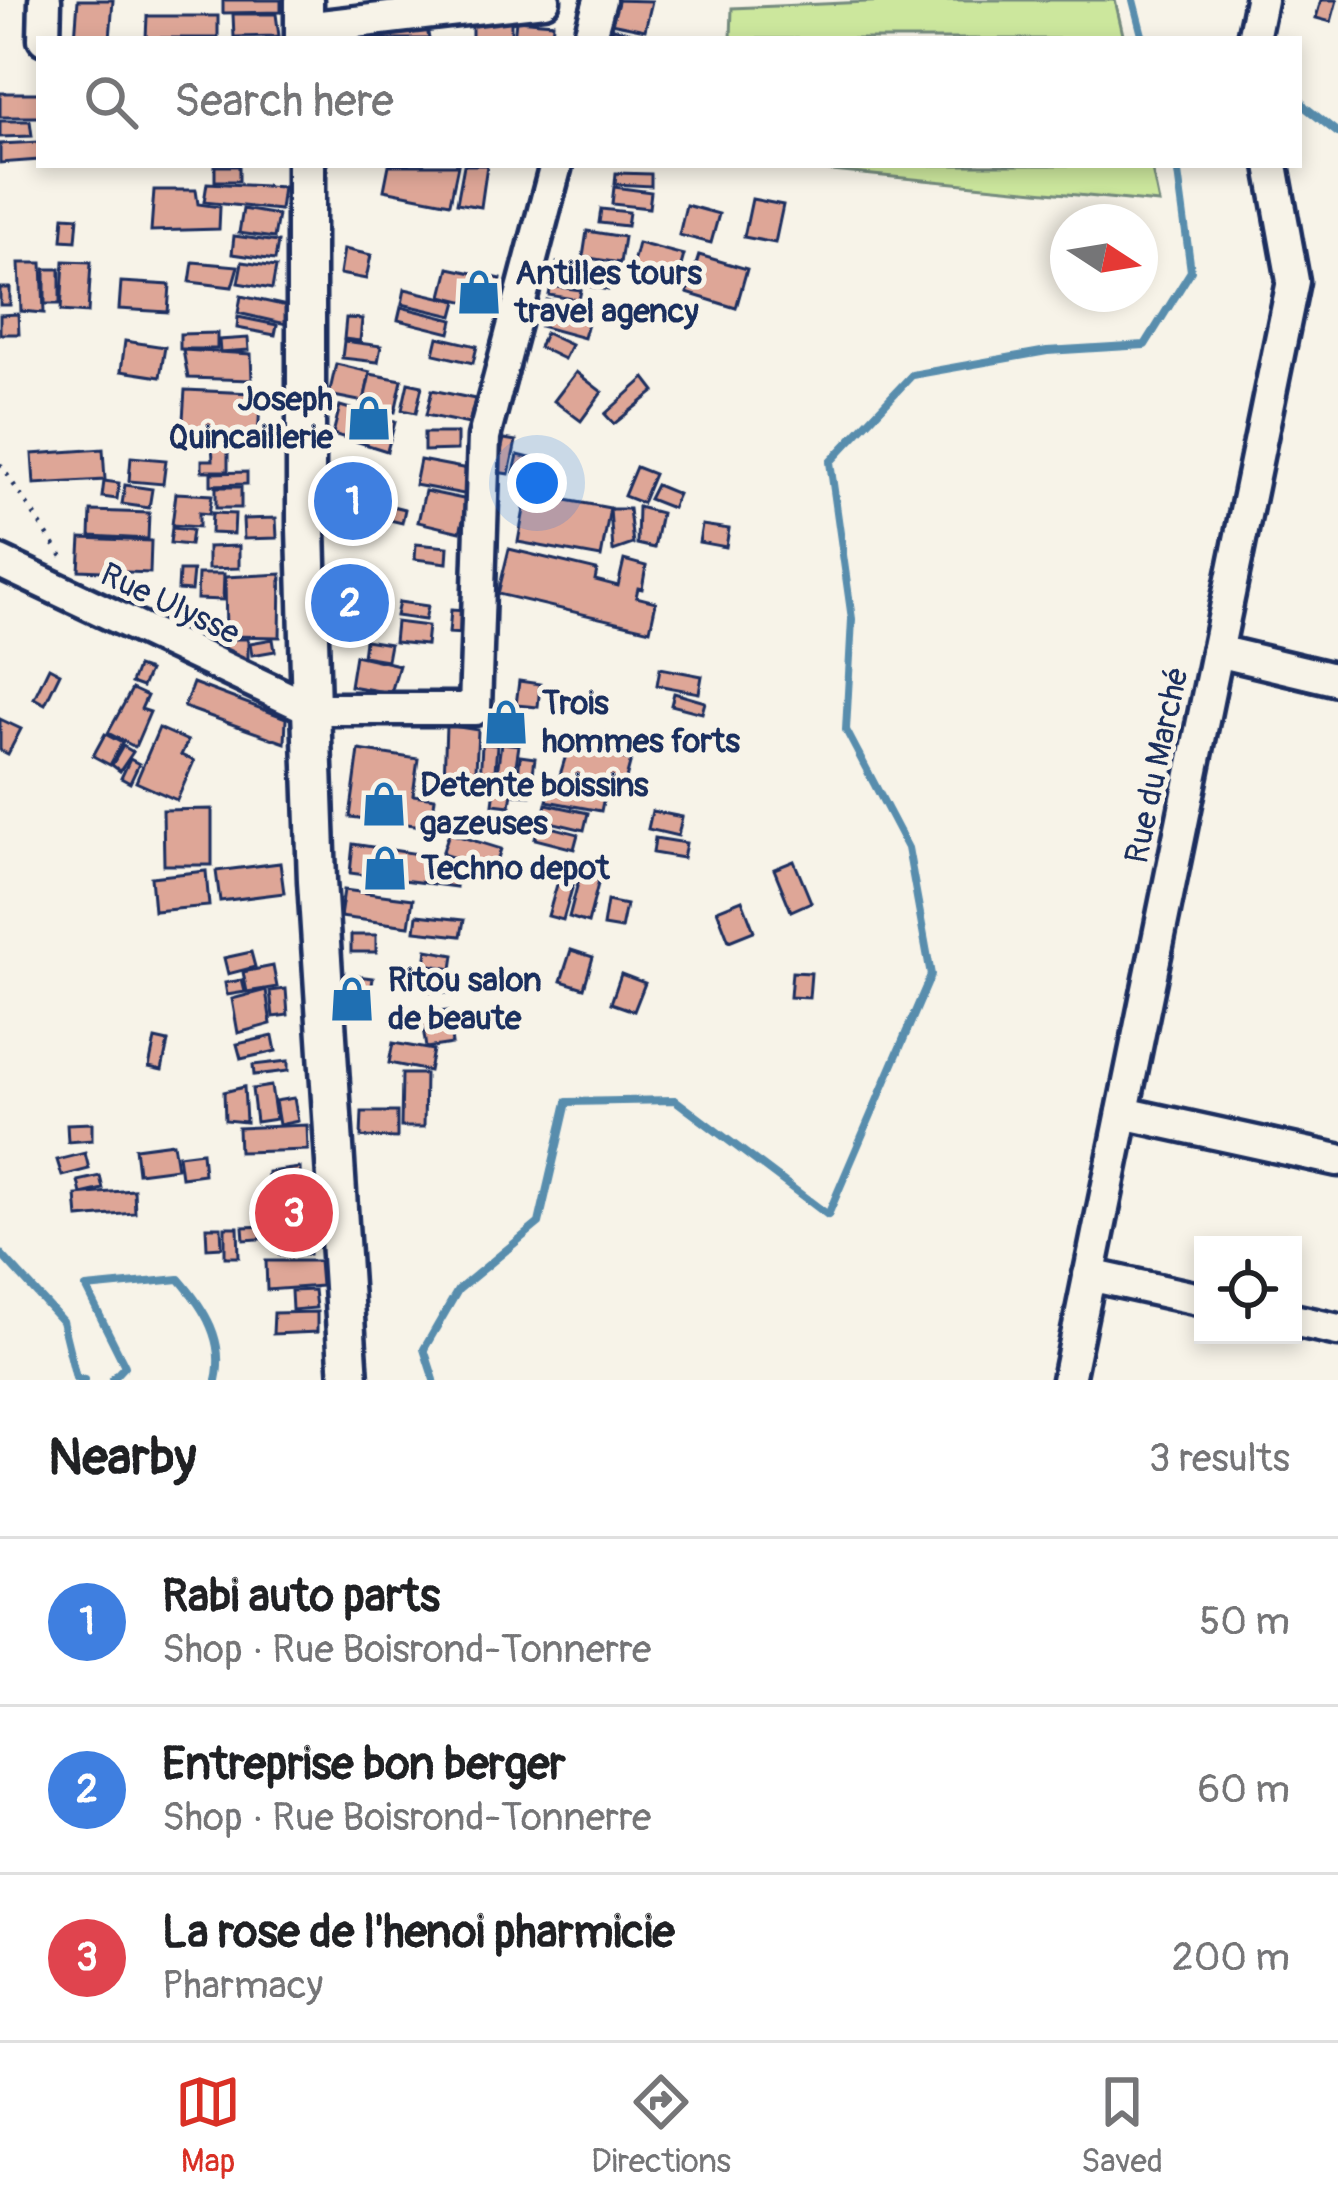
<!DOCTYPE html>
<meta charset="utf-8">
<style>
:root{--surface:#fff;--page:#f2f2f2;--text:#202124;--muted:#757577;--line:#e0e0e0;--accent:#d93025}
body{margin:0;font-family:Pangolin,sans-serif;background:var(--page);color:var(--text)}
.controls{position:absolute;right:36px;bottom:36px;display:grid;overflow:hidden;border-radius:0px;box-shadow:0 6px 18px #0003}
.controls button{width:108px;height:108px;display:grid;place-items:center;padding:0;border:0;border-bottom:3px solid var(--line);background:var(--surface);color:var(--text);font:60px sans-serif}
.compass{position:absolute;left:1050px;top:204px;width:108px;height:108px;border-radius:50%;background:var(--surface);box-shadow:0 6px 18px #0003;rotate:102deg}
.you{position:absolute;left:537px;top:483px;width:42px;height:42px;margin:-30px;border:9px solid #fff;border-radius:50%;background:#1a73e8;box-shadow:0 0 0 18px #1a73e833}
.badge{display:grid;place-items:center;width:78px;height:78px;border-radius:50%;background:var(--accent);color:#fff;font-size:39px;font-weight:700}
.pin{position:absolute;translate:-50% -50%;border:6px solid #fff;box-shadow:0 3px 12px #0006}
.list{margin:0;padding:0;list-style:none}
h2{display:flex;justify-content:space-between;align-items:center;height:156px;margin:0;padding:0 48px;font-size:51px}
h2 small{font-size:39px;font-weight:400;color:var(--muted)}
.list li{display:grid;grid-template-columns:78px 1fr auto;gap:36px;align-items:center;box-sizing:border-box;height:168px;padding:0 48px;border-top:3px solid var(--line)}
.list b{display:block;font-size:45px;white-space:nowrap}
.list p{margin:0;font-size:39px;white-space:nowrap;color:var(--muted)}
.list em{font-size:39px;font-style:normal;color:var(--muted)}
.icon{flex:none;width:66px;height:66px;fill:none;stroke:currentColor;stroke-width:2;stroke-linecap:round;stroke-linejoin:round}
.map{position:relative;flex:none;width:1338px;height:1380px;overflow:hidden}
.search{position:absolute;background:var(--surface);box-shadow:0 6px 18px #0003;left:36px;right:36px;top:36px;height:132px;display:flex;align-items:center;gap:30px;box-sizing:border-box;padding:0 42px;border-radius:0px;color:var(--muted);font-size:45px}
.sheet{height:660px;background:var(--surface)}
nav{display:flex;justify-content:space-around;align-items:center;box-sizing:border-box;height:168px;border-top:3px solid var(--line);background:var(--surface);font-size:33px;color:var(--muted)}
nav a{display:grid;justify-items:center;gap:6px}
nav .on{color:var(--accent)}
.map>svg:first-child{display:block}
.green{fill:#cce79d;stroke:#748b7e;stroke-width:3}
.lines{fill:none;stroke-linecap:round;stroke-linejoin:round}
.stream{stroke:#598dad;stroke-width:8}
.building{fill:#dea697;stroke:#1b2f5e;stroke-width:3}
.minor-casing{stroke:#1b2f5e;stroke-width:39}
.major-casing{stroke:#1b2f5e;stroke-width:45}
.path{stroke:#1b2f5e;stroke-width:4.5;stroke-dasharray:3 9;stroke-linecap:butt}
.minor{stroke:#f7f3e8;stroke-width:30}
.major{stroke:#f7f3e8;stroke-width:36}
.labels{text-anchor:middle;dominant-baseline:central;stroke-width:10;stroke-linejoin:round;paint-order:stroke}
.poi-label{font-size:33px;font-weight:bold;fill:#1b2f5e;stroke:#f7f3e8;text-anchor:start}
.street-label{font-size:33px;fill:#1b2f5e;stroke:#f7f3e8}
</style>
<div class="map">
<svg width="1338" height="1380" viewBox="0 0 1338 1380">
<rect width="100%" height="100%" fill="#f7f3e8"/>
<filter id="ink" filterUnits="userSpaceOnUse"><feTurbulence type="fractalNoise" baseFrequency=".00833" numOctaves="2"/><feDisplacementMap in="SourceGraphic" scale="24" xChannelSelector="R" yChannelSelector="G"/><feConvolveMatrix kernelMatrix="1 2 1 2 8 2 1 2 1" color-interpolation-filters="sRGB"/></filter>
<g filter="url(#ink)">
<!-- green -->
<g class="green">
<path d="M912,0H1115L1124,39H731L732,8Z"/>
<path d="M771,165H1151L1159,203Z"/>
</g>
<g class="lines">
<!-- stream -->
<g class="stream">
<path d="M1133,0L1143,39"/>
<path d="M1299,98L1305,107L1338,133"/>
<path d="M0,1253L62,1321L76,1378L84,1380"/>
<path d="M112,1380L125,1366L86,1288L179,1279C205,1309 225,1341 216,1380"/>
<path d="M434,1380L424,1349L458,1290L539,1223L567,1102L675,1100L828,1215L931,975L908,848L846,730L852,619L830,462L912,375L1047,351L1145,345L1191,271L1177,165"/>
</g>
</g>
<!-- building -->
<g class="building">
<path d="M78,0H113L110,39H75Z"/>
<path d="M223,0H281V12L223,13Z"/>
<path d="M610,0L652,1L645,30L606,22Z"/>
<path d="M1321,0H1337L1331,22L1316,18Z"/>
<path d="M233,14H276L279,36L234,37Z"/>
<path d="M147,16H218V38H146Z"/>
<path d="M425,16L429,39H368L366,24Z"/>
<rect x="472" y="18" width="39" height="21"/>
<path d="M516,20L553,23L552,39H514Z"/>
<path d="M613,28L639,35L638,39H610Z"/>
<rect x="0" y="93" width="39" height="24"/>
<path d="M0,121H30L32,136L0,137Z"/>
<path d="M39,142V160L0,163V144Z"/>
<path d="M389,165H458L450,203L384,190Z"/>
<path d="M464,165H487L481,207L457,203Z"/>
<rect x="215" y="166" width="24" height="15"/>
<path d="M616,173L651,174V186L615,184Z"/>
<path d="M207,183L283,187L280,210L204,202Z"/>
<path d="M614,187L651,192L649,208L612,204Z"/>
<path d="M154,190H196L198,204L220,207L219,229L151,231Z"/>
<path d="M752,199L783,205L775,243L744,237Z"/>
<path d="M686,205L719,214L711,243L679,235Z"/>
<path d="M243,209L278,215L274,238L239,233Z"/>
<path d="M601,209L629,212L627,226L599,223Z"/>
<path d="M64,216L78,217L76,241L62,240Z"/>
<path d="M587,231L624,237L620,263L583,257Z"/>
<path d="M234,236L278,242L275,260L232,254Z"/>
<path d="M638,243L684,255L675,287L630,275Z"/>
<path d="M344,249L371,255L366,279L340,274Z"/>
<path d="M699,255L747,269L736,308L687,293Z"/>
<path d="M64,261L91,262L88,313L61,311Z"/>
<path d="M193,262L238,266L232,287L190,282Z"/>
<path d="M242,262L276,267L272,289L238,283Z"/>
<path d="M19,263H42L44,313L21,311Z"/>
<path d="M557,263L611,275L608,290L553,279Z"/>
<path d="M449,268L501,279L496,309L442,296Z"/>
<rect x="45" y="269" width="15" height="35"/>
<path d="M121,282L170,285L168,312L119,309Z"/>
<path d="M551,286L581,290L579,300L549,295Z"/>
<rect x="0" y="288" width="10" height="17"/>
<path d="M405,289L457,301L453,316L402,304Z"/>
<path d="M241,296L287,306L286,324L238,313Z"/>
<path d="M547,300L591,311L584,338L540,326Z"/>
<path d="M401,307L453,320L450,333L398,320Z"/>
<path d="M18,314L19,334H0V315Z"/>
<path d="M238,317L277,325L275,335L237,328Z"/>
<path d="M346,318L362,319L360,341L344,339Z"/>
<path d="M217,333V349H180V334Z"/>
<path d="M545,333L571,345L564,359L539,347Z"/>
<path d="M438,337L477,346L473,363L434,354Z"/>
<path d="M248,338L249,350L220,352L219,340Z"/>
<path d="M125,341L165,347L160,377L121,371Z"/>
<path d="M344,341L381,346L378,362L342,358Z"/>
<path d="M183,350L251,354L252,380L188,378Z"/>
<path d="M336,364L370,372L364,402L329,395Z"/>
<path d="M576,372L602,392L581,421L554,401Z"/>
<path d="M370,374L402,380L395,412L363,405Z"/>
<path d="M645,378L655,391L614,424L605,414Z"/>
<path d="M408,383L422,386L416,413L402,410Z"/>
<path d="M185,390L252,393L251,404H260L258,438L182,434Z"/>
<path d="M432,390L475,399L469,424L426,415Z"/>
<path d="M340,406L395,422L387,451L333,434Z"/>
<path d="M424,433H457V450L424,451Z"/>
<path d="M504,439L516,441L509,474L496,472Z"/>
<path d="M212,444H228V471H202V460H213Z"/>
<path d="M103,449L105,480L34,484L32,454Z"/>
<path d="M518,455L555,464L551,481L514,472Z"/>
<path d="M131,457L166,460L163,484L129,481Z"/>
<path d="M420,460L473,470L469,495L415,485Z"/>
<path d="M636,467L654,474L642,503L624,496Z"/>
<path d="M247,472V484L211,485V473Z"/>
<path d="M104,481L119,483L117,499L102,497Z"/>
<path d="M125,485L152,489L149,508L122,504Z"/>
<path d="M656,485L678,494L672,508L649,499Z"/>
<path d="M337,486L374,493L370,519L332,513Z"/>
<rect x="216" y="487" width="25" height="21"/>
<path d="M425,491L468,500L460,532L418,522Z"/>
<path d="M176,493L212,495L209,514L199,513V527L172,525Z"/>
<path d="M527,493L610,508L601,557L518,542Z"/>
<path d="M380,503L405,509L402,523L377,517Z"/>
<path d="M638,507L661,513L654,548L637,544Z"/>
<path d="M610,509H629L633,544L613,551Z"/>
<path d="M91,511L149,513L148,539L90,536Z"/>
<path d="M212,513L235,514L234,534L211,533Z"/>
<path d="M276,518L277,538L244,539L243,519Z"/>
<path d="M702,525L729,529L726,547L699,542Z"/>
<path d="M172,528L192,530L190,545L170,543Z"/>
<path d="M81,538L151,541L150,573L79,570Z"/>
<path d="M416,544L448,547L447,563L415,559Z"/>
<path d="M239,546V568L208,569V547Z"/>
<path d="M509,549L597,570L595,580L618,586L624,560L646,566L642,589L638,588L636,597L656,602L650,630L498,594Z"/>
<path d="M179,571H193L191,591L178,590Z"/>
<path d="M198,574H224L223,600L197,599Z"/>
<path d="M281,574L280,637L226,636L225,577Z"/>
<path d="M332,591L384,597L382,619L330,613Z"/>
<path d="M399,602L428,606L425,620L396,616Z"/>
<path d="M451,610L465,611L463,634L449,633Z"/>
<path d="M396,622L428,626L426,645L394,642Z"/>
<path d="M222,639H248V660L222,659Z"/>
<path d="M273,639L275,651L252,655L250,643Z"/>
<path d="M365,640L390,644L387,660L363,656Z"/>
<path d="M355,655L399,665L391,693L350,686Z"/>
<path d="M49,667L60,673L45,704L34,698Z"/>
<path d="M137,667L149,671L142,687L131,683Z"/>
<path d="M660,668L702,676L699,693L657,685Z"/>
<path d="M519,681L540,684L538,707L516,705Z"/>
<path d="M193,683L286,718L285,743L184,707Z"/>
<path d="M132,689L147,696L141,709L150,712L135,747L108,733Z"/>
<path d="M674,693L705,702L702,713L671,705Z"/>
<path d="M503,713L517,716L514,731L500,729Z"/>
<path d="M0,719L21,729L8,754L0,750Z"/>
<path d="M446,725L478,730L475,790L444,781Z"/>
<path d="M159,728L188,741L181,755L194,761L177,800L136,782Z"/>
<path d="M105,734L122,743L110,765L93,756Z"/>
<path d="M501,743L519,745L510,806L493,804Z"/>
<path d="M482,744L497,745L494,783L480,782Z"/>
<path d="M569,745L631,760L621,798L557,785Z"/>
<path d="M123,746L133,752L120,771L112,765Z"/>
<path d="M359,750L418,759L413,795L435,798L431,827L350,817Z"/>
<path d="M520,756L535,758L530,796L516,795Z"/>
<path d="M130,759L139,764L130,783L121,778Z"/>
<path d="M551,786L604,797L601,811L547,801Z"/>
<path d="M546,804L588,813L584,830L542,820Z"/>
<path d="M212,809V865H164L163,810Z"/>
<path d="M493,811L514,818L509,834L487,827Z"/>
<path d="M652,811L682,817L678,836L648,829Z"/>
<path d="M539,824L578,834L574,849L535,839Z"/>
<path d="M449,833L501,849L494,870L442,854Z"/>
<path d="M655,838L686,843L683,858L653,853Z"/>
<path d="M353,844L457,860L456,887L350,873Z"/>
<path d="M794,861L811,902L791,911L774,869Z"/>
<path d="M280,863L284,893L220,901L216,871Z"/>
<path d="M206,871L209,906L154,911L151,877Z"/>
<path d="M580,875L599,880L588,923L569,917Z"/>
<path d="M558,881L573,885L563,920L548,916Z"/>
<path d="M344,890L413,899L409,926L340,917Z"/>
<path d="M742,900L754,931L729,941L717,910Z"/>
<path d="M607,901L626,905L621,929L603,926Z"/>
<path d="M417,915L464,920L461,936L415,931Z"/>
<rect x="351" y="935" width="25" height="17"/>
<path d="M427,950L454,955L452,969L425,964Z"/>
<path d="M571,950L593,957L584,988L561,981Z"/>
<path d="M251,952L255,967L228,974L224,958Z"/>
<path d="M273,966L277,987L247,992L243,972Z"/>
<path d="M431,972L460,974L459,994L429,991Z"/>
<path d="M792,972L811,973L809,998L790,997Z"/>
<path d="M621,974L645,983L634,1011L611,1003Z"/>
<path d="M349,975L373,978L368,1013L345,1010Z"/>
<path d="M242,980L245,992L227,995L225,983Z"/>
<path d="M286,989L288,1015L273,1017L270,991Z"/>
<path d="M266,990L271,1024L238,1033L232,999Z"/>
<path d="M448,1011L452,1044L426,1048L421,1014Z"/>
<path d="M273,1036L276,1051L241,1059L237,1044Z"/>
<path d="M155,1039L168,1042L162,1070L149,1067Z"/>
<path d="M393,1043L433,1050L429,1071L389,1063Z"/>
<path d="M288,1061V1071L254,1075L253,1065Z"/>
<path d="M402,1074H425L424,1127H401Z"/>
<path d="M271,1086L276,1119L256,1122L252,1089Z"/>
<path d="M244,1087L246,1122L225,1120L224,1092Z"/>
<path d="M294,1098L298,1121L279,1125L275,1101Z"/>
<path d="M362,1112H397V1138L361,1137Z"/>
<path d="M92,1123V1140L68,1142L67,1124Z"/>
<path d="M307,1125L308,1150L239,1152L238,1128Z"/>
<path d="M173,1143L177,1168L138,1173L135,1148Z"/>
<path d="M202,1152L204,1174L181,1177L178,1155Z"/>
<path d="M85,1153L89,1169L62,1176L57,1160Z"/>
<path d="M300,1168L301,1197L266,1200L268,1172Z"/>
<path d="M100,1176L103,1189L81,1194L78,1181Z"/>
<path d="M134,1190L135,1213L78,1218L76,1195Z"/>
<path d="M268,1203L309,1205L311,1221L268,1222Z"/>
<path d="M308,1224L309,1254L279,1255L276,1225Z"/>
<path d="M272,1226V1238L244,1240L243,1227Z"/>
<path d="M206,1227H221L222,1247L207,1248Z"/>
<path d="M225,1227H238L239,1257H225Z"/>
<path d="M266,1261H319L321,1286L267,1290Z"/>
<path d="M314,1290L316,1308L292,1310L291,1291Z"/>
<path d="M317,1312V1332L273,1334L274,1313Z"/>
</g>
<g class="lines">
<!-- minor casing -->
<g class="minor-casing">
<g id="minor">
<path d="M304,28L544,0"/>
<path d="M44,39L45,0"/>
<path d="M589,39L600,0"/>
<path d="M1253,39L1261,0"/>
<path d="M0,562L311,709H475L484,437L556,165"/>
<path d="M1217,651L1338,680"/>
<path d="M1123,1113L1338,1160"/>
<path d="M1089,1275L1203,1300"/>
<path d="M1293,1320L1338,1330"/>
<path d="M1068,1380L1293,281L1272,165"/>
</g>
</g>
<!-- major casing -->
<g class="major-casing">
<g id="major">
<path d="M304,0V39"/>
<path d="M306,165V528L311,709L317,881L349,1380"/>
</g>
</g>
<!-- path -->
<path class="path" d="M0,464L63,558"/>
<!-- minor -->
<use href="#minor" class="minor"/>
<!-- major -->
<use href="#major" class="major"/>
</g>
</g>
<!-- icons -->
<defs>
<g id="shop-bare" transform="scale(3.6)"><path d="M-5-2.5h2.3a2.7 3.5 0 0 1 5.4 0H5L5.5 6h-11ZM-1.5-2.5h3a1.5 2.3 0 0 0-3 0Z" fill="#1f6fb2" stroke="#f7f3e8" stroke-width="2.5" paint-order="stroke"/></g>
</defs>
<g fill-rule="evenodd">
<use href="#shop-bare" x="479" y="292"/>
<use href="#shop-bare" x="369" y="418"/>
<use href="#shop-bare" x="506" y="722"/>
<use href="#shop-bare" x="384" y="804"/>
<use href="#shop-bare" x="385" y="868"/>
<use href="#shop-bare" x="352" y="999"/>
</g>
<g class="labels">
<!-- poi labels -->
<g class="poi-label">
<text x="515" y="273">Antilles tours<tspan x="515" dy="38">travel agency</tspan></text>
<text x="333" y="399" text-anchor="end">Joseph<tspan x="333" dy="38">Quincaillerie</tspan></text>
<text x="542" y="703">Trois<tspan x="542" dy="38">hommes forts</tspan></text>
<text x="420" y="785">Detente boissins<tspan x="420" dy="38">gazeuses</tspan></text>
<text x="421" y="868">Techno depot</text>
<text x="388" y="980">Ritou salon<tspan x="388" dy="38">de beaute</tspan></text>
</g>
<!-- street labels -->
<g class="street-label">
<text transform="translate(170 604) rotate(25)">Rue Ulysse</text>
<text transform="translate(1157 765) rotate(-78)">Rue du Marché</text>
</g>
</g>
</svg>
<div class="controls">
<button><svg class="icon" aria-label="locate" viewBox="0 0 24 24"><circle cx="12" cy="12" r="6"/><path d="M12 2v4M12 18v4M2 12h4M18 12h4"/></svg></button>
</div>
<svg class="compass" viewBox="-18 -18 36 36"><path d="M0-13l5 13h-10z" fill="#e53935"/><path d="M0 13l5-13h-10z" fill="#757577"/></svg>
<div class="you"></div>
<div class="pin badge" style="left:353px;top:501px;background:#3f7fe0">1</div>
<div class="pin badge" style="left:350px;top:603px;background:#3f7fe0">2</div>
<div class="pin badge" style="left:294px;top:1213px;background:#e0444e">3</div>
<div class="search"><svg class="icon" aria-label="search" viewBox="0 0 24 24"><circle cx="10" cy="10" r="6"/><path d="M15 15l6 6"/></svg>Search here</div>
</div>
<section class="sheet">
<h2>Nearby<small>3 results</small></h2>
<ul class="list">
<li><span class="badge" style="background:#3f7fe0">1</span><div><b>Rabi auto parts</b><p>Shop · Rue Boisrond-Tonnerre</p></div><em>50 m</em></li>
<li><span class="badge" style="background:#3f7fe0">2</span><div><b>Entreprise bon berger</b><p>Shop · Rue Boisrond-Tonnerre</p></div><em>60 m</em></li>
<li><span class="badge" style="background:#e0444e">3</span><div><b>La rose de l'henoi pharmicie</b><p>Pharmacy</p></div><em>200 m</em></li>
</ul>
</section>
<nav>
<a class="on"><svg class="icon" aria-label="map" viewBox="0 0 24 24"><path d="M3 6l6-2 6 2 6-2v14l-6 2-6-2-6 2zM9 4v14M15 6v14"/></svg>Map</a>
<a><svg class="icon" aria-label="directions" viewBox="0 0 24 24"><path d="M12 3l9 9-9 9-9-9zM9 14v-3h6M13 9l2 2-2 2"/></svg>Directions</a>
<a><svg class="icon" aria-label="saved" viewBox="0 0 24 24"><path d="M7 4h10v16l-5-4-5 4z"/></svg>Saved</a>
</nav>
